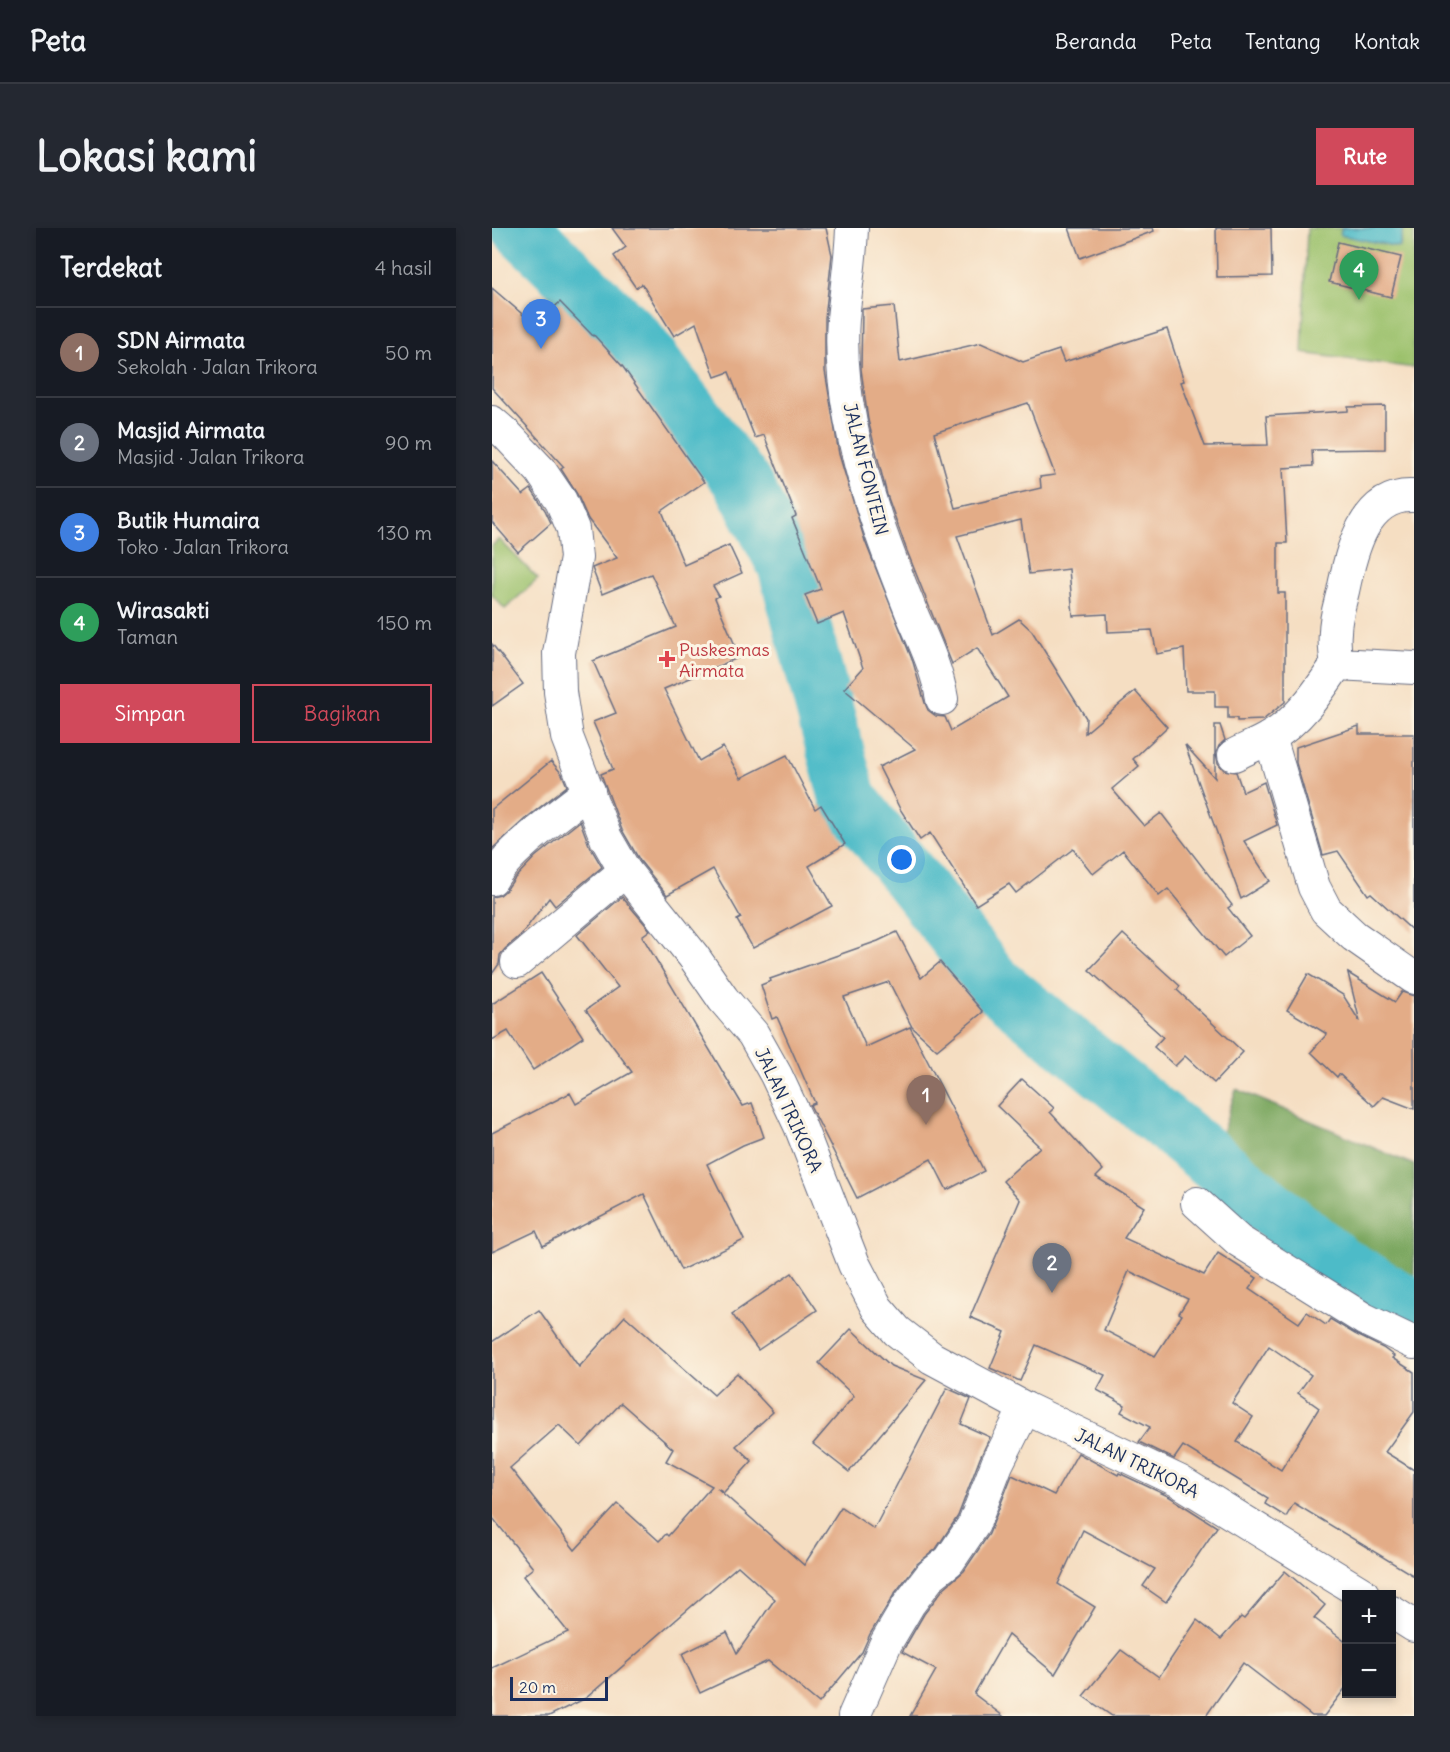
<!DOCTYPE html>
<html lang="id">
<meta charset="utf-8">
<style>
:root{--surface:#171b24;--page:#242831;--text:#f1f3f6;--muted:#9ea1a6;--line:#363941;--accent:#d1495b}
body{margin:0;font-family:Delius,sans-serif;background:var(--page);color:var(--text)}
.controls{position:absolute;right:18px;bottom:18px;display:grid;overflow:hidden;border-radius:0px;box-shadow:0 3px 9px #0003}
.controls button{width:54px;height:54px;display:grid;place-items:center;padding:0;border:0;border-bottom:2px solid var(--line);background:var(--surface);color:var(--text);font:30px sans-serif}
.scale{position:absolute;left:18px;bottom:15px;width:98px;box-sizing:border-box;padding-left:6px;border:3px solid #1b2f5e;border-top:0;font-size:16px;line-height:21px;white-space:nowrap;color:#1b2f5e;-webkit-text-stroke:4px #fcf5e5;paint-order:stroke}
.you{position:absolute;left:410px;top:632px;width:21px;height:21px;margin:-15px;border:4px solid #fff;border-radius:50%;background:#1a73e8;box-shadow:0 0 0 9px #1a73e833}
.badge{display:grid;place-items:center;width:39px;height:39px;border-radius:50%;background:var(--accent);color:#fff;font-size:20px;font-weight:700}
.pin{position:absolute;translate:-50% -50px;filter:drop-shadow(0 2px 3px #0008)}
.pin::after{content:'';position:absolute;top:32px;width:21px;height:18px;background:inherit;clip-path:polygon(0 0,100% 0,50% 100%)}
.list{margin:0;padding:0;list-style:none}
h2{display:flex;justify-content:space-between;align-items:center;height:78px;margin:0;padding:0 24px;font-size:26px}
h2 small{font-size:20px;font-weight:400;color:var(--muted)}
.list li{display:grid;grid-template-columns:39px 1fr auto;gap:18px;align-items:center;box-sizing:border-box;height:90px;padding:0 24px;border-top:2px solid var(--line)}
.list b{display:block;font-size:22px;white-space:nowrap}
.list p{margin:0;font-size:20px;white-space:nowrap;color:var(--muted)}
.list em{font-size:20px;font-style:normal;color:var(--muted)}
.actions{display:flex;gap:12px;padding:18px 24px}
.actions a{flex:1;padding:14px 0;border:2px solid var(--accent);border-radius:0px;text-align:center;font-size:21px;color:var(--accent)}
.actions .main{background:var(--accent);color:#fff}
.map{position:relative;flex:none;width:922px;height:1488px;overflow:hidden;border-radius:0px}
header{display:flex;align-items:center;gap:36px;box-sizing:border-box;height:84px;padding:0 30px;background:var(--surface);border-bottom:2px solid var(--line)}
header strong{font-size:28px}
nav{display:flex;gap:33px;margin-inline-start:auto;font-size:21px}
.intro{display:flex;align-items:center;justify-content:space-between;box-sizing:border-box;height:144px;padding:0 36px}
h1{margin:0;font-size:42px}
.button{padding:15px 27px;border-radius:0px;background:var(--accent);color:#fff;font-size:21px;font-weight:700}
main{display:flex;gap:36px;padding:0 36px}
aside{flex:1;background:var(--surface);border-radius:0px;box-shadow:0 3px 9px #0003}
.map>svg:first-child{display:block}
.green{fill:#9bc16c;stroke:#5b7865;stroke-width:1.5}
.forest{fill:#7ca760;stroke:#4c6b5f;stroke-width:1.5}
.water{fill:#4ebbc8;stroke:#347593;stroke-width:1.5}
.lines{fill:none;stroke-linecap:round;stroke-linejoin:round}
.river{stroke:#4ebbc8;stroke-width:58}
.building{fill:#e3ac87;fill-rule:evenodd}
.minor-casing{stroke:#676c81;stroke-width:34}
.minor{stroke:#fff;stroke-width:32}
.health-dot{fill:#e0444e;stroke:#fcf5e5;stroke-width:2}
.labels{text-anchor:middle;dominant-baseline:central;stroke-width:6;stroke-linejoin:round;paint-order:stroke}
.street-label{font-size:18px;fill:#1b2f5e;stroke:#fcf5e5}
.health-label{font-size:18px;fill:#be3a42;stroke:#fcf5e5;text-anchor:start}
</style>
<header>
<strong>Peta</strong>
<nav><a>Beranda</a><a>Peta</a><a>Tentang</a><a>Kontak</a></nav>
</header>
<div class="intro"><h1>Lokasi kami</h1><a class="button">Rute</a></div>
<main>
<aside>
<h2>Terdekat<small>4 hasil</small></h2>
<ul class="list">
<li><span class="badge" style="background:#8d6e63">1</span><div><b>SDN Airmata</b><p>Sekolah · Jalan Trikora</p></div><em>50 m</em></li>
<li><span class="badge" style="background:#6b7280">2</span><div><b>Masjid Airmata</b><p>Masjid · Jalan Trikora</p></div><em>90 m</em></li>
<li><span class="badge" style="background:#3f7fe0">3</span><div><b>Butik Humaira</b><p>Toko · Jalan Trikora</p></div><em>130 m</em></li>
<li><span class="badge" style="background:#2e9e5b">4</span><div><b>Wirasakti</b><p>Taman</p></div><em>150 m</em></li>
</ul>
<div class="actions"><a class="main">Simpan</a><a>Bagikan</a></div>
</aside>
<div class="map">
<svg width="922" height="1488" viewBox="0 0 922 1488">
<rect width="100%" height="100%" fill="#fcf5e5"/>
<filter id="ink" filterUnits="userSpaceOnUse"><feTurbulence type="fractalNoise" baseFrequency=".0167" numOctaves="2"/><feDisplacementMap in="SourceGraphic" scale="12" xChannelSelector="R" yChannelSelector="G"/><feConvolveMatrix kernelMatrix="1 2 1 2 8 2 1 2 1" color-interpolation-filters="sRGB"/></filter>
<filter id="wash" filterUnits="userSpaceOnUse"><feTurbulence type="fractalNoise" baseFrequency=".008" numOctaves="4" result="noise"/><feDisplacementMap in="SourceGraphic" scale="24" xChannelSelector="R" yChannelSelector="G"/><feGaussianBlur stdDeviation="1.35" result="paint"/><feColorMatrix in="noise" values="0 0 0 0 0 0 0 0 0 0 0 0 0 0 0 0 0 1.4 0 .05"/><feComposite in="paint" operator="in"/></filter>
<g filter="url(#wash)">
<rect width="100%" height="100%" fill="#f5dec2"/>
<!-- green -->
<g class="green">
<path d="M815,0H850L848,7L908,19L911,0H922V140L810,125Z"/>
<path d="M7,311L46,351L13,381L0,367V318Z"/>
</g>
<!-- forest -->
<path class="forest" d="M744,861L922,937V1122L844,1068L728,912Z"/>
<!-- water -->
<path class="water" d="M850,0H911L907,19L848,7Z"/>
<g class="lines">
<!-- river -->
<path class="river" d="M28,0L143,111L250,254L294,337L356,570L501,754L846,1035L922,1081"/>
</g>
<g id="blocks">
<!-- building -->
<g class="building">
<path d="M120,0H334L340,27L333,90V143L347,226L373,313L421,434L433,475L436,482L444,488L453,489L459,503L516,469L485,420L460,436L415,323L395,267L376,192L369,141L370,81L402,78L408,134L489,115L531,134L567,122L572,134L675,101L692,153L689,154L713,218L776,217L774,188L856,183V179L893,178V221L820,222L821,238L791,240L795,315H786V365H793V474L771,492L745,493V490H736V479H723V463H694L692,421L665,426L660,402L616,404L615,386L581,388L577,341L537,346L529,292L465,308L501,407L527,391L540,403L594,490L593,505L643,463L675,499L641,531L647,538L620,561L652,598L669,585L740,677L736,680L758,708L732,729L676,661L667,668L631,622L601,646L581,621L524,665L517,656L484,677L438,605L428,612L408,581L387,539L423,521L352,461L371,440L352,385L325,396L313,367L329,361L300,290L304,288L272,207L263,210L237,144L223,149L204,95L182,108L150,56L144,60L122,28L134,19ZM536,175L563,247L548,249L549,260L463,280L442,205Z"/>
<path d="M577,0H661L662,3L588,30Z"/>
<path d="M724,0H779L780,48L725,49Z"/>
<path d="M846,14L909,29L899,69L837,54Z"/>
<path d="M0,60L43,97L68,74L101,108L102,107L131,139L212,254L170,283L192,337L237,317L250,345L221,358L227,368L223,370L248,429L172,461L207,533L231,519L249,550L295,527L323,581L329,577L353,616L317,638L340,678L261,720L245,692L249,690L221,641L175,667L148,633L130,602L109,546L121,541L101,494L124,485L101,433L184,399L159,346L110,366L100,340L125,330L96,291L85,266L69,241L72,239L0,160Z"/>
<path d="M0,233L31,267L39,261L53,282L59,295L26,324L0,294Z"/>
<path d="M0,416L31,456L0,478Z"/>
<path d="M723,497H728L733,512L727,518L724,525L726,535L732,542L744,544L751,564L772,554L785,597L752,613L778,653L749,671L693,517L723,550Z"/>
<path d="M867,498V506H922V704L879,665L876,667L846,623L831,627L804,535V519Z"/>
<path d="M59,533L70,546L75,558L33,591L0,621V581Z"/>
<path d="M88,593L97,617L110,639L63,678L57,670L29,707L13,721L8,727L7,736L0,746V669L8,667L14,662L22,651L43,629Z"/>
<path d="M130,669L158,702L150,708L251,878L260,875L272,909L251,917L215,936L252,1012L189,1042L152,966L51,1018L44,1003L0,1024V905L78,865L84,876L140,844L94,782L126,759L85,707Z"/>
<path d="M405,704L429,750L448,734L491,784L445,822L420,799L397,754L352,769L374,819L418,799L492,943L455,962L439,931L365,970L318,877L323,875L285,789L280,791L269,757L279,753L278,751L386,713Z"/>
<path d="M631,706L688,758L685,762L751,824L722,855L693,828L683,838L662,819L671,809L597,742Z"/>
<path d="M49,745L91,809L41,842L16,803L0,812V776Z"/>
<path d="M856,745L903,774L910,764L922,768V881L891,869L882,878L847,846L845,849L819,824L835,806L795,782L816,746L851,767L868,794Z"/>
<path d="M530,851L562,880L558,884L611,942L604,949L652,979L632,1010L712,1047L726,1025L765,1050L757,1061L807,1095L815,1084L834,1097L838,1091L863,1106L891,1120L902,1128L900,1130L922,1144V1184L893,1224L922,1242V1348L802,1275L794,1289L773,1276L776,1270L691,1218L682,1231L647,1214L658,1199L629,1184L633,1177L605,1162L613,1147L544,1117L528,1153L498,1140L513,1104L478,1089L528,972L511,953L548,919L505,878ZM637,1043L696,1071L687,1085L690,1087L663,1128L612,1102ZM777,1118L819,1147L806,1165L827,1180L789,1242L745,1214L761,1189L740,1175Z"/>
<path d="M300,1045L325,1082L266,1122L240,1086Z"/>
<path d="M47,1082L87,1139L133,1088L222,1167L245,1145L281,1184L244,1218L260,1233L232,1264L225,1260L312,1337L349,1279L382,1301L455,1160L479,1171L469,1196L498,1209L488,1230L466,1288L444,1321L425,1336L403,1365L378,1406L370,1424L327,1475L276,1433L208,1465L190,1426L235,1404L245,1425L283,1371L246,1338L94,1470L57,1488H0V1440L76,1404L31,1348L41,1340L0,1289V1114ZM129,1175L181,1221L174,1233L220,1258L176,1308L174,1306L167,1313L126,1276L83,1322L18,1240L67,1197L89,1218Z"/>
<path d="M359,1101L399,1138L434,1152L357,1244L321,1216L362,1168L327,1135Z"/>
<path d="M586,1225L626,1247L627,1245L678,1269L725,1299L674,1374L651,1358L663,1341L591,1302L566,1356L603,1379L563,1446L516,1407L482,1466L511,1488H418L444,1442L410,1424L432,1386L452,1360L472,1343L497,1306L520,1247L562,1267Z"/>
<path d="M793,1343L833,1377L822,1390L855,1415V1458L832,1488H820L751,1435L714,1488H620L591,1468L629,1422L667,1449L705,1392L729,1411L749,1389L752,1391Z"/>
</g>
</g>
</g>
<g filter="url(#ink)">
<use href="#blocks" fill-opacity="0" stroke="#676c81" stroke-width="1.5"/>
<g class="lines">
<!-- minor casing -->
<g class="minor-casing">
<g id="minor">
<path d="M360,0C359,31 354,60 351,91C346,158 365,233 386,296C396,326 408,356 420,386C432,414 445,441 450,471"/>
<path d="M0,194L15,207L48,242L69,273L81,301L84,330L67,425L68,464L75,509L114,610L133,643L202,729L231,771L261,806L284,847L308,898L362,1036L385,1080L405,1103L440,1130L533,1180L687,1253L871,1366"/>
<path d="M845,436C843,425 842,414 843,404C843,390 848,376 851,363C859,324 872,265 922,268"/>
<path d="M778,509L822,659L834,682L862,708L922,750"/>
<path d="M742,527C754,521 766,516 777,510C807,493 826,464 845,436L922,440"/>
<path d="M0,651C17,621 69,586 97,563"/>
<path d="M25,734L133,643"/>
<path d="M705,975L747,1013L872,1091L922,1115"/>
<path d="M900,1384L922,1398"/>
<path d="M362,1488L394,1415L417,1376L439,1347L457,1333L482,1296L505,1236L533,1180"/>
</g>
</g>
<!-- minor -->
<use href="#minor" class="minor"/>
</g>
</g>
<!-- markers -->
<path class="health-dot" d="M172 422h6v6h6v6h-6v6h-6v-6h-6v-6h6z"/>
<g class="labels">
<!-- street labels -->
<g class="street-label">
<text transform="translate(374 241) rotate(76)">JALAN FONTEIN</text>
<text transform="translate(297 882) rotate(65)">JALAN TRIKORA</text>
<text transform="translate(645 1235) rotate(26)">JALAN TRIKORA</text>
</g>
<!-- health labels -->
<g class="health-label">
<text x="187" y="421">Puskesmas<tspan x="187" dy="21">Airmata</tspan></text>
</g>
</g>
</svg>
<div class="controls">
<button>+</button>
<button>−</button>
</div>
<div class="scale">20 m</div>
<div class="you"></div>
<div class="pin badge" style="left:434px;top:897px;background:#8d6e63">1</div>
<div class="pin badge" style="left:560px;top:1065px;background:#6b7280">2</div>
<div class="pin badge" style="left:49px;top:121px;background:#3f7fe0">3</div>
<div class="pin badge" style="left:867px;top:72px;background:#2e9e5b">4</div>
</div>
</main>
